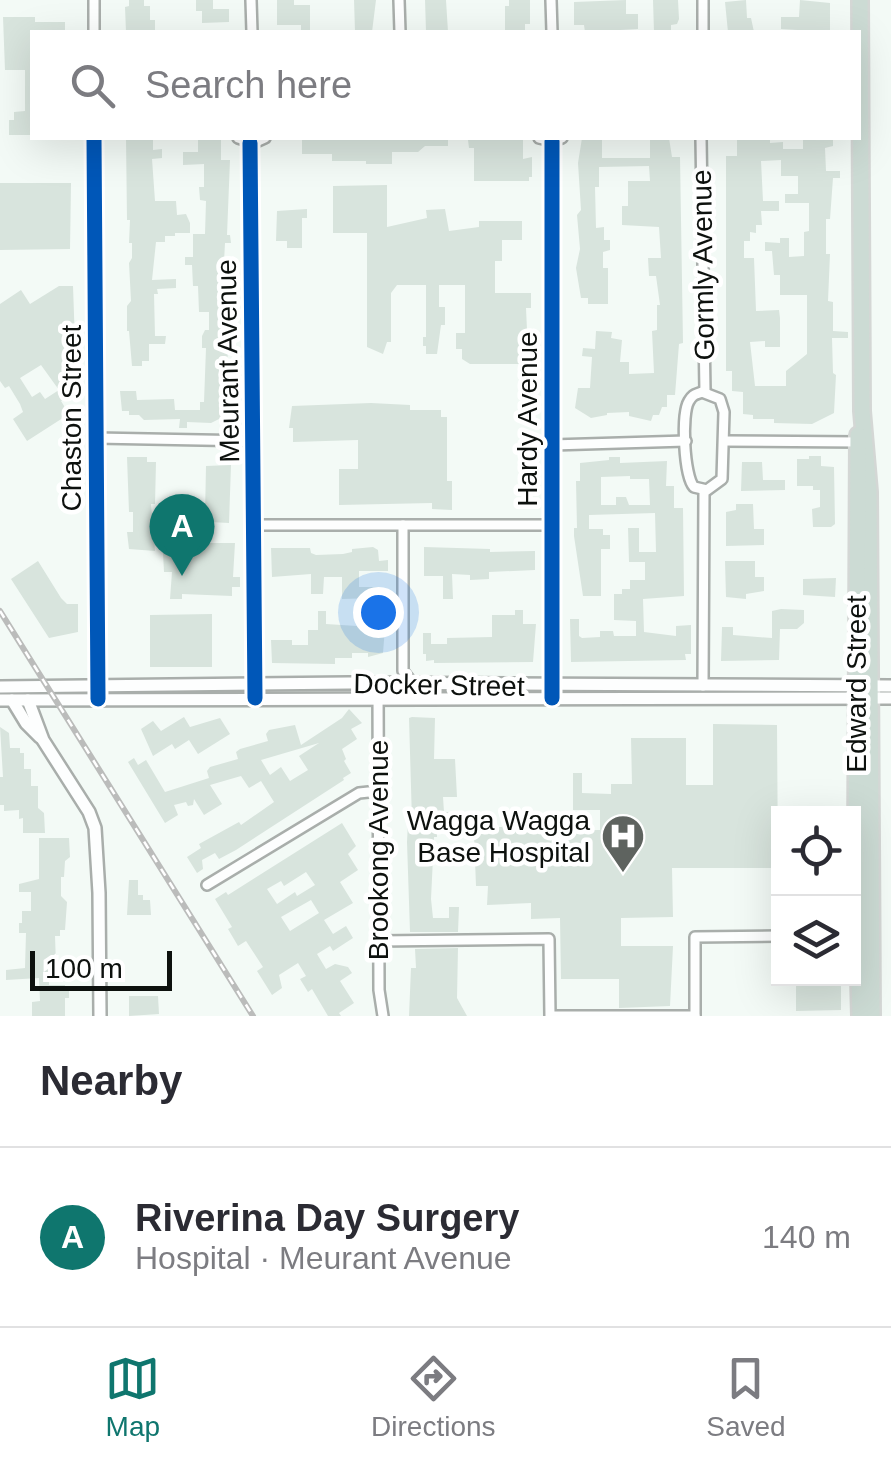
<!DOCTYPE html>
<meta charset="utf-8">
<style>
:root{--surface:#fff;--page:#f2f2f3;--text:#2b2b33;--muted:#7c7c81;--line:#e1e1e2;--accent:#0f766e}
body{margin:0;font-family:Arial,sans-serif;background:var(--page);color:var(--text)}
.controls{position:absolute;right:30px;bottom:30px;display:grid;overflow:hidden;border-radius:0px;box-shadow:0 10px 40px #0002}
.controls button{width:90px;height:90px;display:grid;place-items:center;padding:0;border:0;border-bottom:2px solid var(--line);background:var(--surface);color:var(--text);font:50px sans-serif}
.scale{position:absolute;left:30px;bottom:25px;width:142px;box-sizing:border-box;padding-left:10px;border:5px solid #0d110e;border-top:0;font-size:28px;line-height:35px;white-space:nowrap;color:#0d110e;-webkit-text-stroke:8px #fff;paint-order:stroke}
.you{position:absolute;left:378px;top:612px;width:35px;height:35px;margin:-25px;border:8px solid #fff;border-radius:50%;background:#1a73e8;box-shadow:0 0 0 15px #1a73e833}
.badge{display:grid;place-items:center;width:65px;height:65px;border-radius:50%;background:var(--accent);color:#fff;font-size:32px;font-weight:700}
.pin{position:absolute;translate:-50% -82px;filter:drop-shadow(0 2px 5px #0008)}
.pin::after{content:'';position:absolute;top:52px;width:35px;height:30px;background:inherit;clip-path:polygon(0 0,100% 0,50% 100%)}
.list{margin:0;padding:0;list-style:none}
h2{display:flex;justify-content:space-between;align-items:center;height:130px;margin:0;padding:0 40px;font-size:42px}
h2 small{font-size:32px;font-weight:400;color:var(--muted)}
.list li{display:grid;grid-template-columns:65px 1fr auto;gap:30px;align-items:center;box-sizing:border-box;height:180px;padding:0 40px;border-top:2px solid var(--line)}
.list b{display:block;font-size:38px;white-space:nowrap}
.list p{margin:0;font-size:32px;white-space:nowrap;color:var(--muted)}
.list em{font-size:32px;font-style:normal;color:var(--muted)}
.icon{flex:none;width:55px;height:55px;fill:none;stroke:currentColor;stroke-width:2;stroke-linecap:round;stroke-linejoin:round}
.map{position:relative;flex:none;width:891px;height:1016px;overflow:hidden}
.search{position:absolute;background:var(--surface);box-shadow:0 10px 40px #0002;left:30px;right:30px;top:30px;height:110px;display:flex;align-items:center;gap:25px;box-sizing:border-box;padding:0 35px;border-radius:0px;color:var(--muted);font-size:38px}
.sheet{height:310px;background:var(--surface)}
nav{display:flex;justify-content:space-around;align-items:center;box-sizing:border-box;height:140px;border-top:2px solid var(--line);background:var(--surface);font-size:28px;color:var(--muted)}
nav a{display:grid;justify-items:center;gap:5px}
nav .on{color:var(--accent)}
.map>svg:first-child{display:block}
.building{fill:#d8e4dd;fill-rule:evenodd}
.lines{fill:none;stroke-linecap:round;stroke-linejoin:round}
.street-casing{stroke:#a9aeab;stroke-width:14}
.secondary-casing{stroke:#a9aeab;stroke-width:16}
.highway-casing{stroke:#d4d7d5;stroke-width:20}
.street{stroke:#fdfefe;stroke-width:9}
.secondary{stroke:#fdfefe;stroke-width:11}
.highway{stroke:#ccdbd4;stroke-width:15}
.rail-casing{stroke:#bbbcbb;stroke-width:6}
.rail{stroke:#fff;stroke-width:2.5;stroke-dasharray:8;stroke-linecap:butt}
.cycleway-casing{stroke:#fff;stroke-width:21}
.cycleway{stroke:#0057b8;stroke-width:15}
.labels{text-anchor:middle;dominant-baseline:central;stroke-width:9;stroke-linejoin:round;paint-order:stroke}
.street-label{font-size:28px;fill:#0d110e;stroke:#fff}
.poi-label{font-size:28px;fill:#0d110e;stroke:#fff;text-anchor:end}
</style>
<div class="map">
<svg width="891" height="1016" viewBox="0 0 891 1016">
<rect width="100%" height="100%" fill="#f3faf6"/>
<!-- building -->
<g class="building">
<path d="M129,0H144V6H150V20H155V32H126L125,7L129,6Z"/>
<path d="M196,0H213V9H229V22L202,23V11H196Z"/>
<path d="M277,0H294V5H310V32H301V25H277Z"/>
<path d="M354,0H376L372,32H355Z"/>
<path d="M425,0H446L448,32H426Z"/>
<path d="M509,0H530V24H525V32H505V6H509Z"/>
<path d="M626,0V14H638V29L585,32L584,25H574V2Z"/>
<path d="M653,0H678L679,19L677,24L671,25V32H654Z"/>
<path d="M746,0L747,18H751L754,32H728L725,2Z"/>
<path d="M800,0L830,3V32L781,29V17H799Z"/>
<path d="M3,17H35V22H65V32H32V135H9V120H14V112L25,111V70H5Z"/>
<path d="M126,138H153V150L162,149V158L152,159L155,201H176L177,215L186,214L190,223V233H175V236H165V242H156L152,280L176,279V288L157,289L158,294H154L155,336H166L165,344H149V361H142V366H132L129,331H127V306L131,301L129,263L132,258V243H129L130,220H127Z"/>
<path d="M198,138H221V160H230L227,235H230L231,243H225L224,262H231V291H223V310H231L226,378L228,387H231V396L229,412L221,418L211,423L187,422V428H179L180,419L144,420L139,415H129V411H122L120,391H136L137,400L174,399L175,410H200V402H204L206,348H202V336L205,330H209V312H199L198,286H193L192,265H185V257H193V234H205L206,201L200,200L199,187H204V164L183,165V152H198Z"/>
<path d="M302,138H448V146H425L418,152H392V164H366V161H332V154H302Z"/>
<path d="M483,138L523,139V159L532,157V177H529V181H474V148H469L468,140Z"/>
<path d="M582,138H602V158H650V138H669L672,157H680L683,343L679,344L675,395H667V407H662L659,415H653L651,421L629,416V412L607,413V415L591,418L575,408L578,388H590L592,357L582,356L583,348L595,349L596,331L612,332L611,338L622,340L620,362H629V374L654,373L652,331L657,330V305H660L656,276H649L648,258H661L659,227L622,225V206H628V181H650L649,166L599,167V187H595L596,228L604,227V240H610V250L603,252V268H608V304H588V298H581L576,268L580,249L577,215L581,210L578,163Z"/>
<path d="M737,138H770V143L783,142V149H803V138H833V146L825,148L826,171H840V178H833L830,219H826V254H830L828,301L833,302V331L848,332V338H832L833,373L836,375L834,413L812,424L774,423V419H753V415L743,414V392L732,391V371H726V156H737ZM781,160V176H798V194H785V203H809V231L804,232V256L789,257V238H780V243L765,242V251H772L774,275H780V295H807V354L786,371V386H755L750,342L765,341V347H780V318L779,310L756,311L754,258H744V241H750V232L756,233V225H762L761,211H779V201H763L761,161Z"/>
<path d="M0,183H71L70,249L0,250Z"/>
<path d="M387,185V227L427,218L426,210L445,209L449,231L479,227V221H522V240H502V261H495V293H531V308H526L527,330H535L537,364H470L462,359V349H456V333H465V285H439V307H445V325H441L437,354H426V346H423V337H426V285H397L391,293V342H387L383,354L367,347V233H333V186Z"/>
<path d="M307,209V218H302V248H287V241H276L277,211Z"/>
<path d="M59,286H73L75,343L70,346L75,355V391L61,401L69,414L27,441L13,419L23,412L20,404L9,386L5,388L0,381V304L21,290L30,304ZM41,365L59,390L45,399L40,392L32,397L20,378Z"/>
<path d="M371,403L410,405V410H441V417H447V481H452V510L432,509V503L339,505V469H358V440L293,442V428H289L292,406Z"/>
<path d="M809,456H821V466L834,467L835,524L831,527H813L812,509L820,507V490H813V486H797V459H809Z"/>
<path d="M127,457H147V462H156L155,504H151L155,551L129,549L127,532H133V512H129Z"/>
<path d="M609,457H620V463L667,461L666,486H674V508H683L684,596L643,599L644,632L676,636V626L691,625V654H685L686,660L571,662L570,619H579V636L582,638L600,637V631H613L614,636H636V621L614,620V594H622V589H630V580H645V562H629L628,528H639V552H656L655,513L589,515V529H603V535H610V549H601V596H583L574,536V528H577L576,481H580V463L609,460ZM630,476V479H649L650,505H629L626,497H616V505H601V477Z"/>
<path d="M742,462H762L763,480H785V490L741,491Z"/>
<path d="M231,465L229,523L210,522V516H205L206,466Z"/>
<path d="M736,504H753L754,529H764V545L726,546V512L736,510Z"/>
<path d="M182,543H235L233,577H240V587H232V596L182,594V599H170L172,572H164L163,553H182Z"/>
<path d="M373,547L378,550L379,561L388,560V571H359V587H378V598L342,599V577H324L323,594H311V574L272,577L271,548H310L311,553L316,555L343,554L352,552V549Z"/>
<path d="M424,547L490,549V552L535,551V570L489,572V579L470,580V575L452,574L453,599H443V576H424Z"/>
<path d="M38,561L61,598L67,604H78V632L49,638L11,579Z"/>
<path d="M725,561H755V577H764V591L746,594V599L726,597Z"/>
<path d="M836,578L835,597L803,595V579Z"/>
<path d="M781,609L804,610V623L797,629H780L779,660L721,661L722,627H733V635L772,638V611Z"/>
<path d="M515,610H523V624H536L533,662L434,663V660L426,661V654H423V633H431V644H447V638L492,637V615H515Z"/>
<path d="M318,611H326V624L357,626V618H368V628H385L383,653L368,657V653H352V658H335V664L272,663L271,640H292V645H308V630H318Z"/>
<path d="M212,614V667H150V615Z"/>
<path d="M349,709L362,723L351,729L357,739L342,749L346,759L344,761L351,773L343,778L344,780L236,850L219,859L215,853L202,860L203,869L197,873L187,857L201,848L199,844L239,822L241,825L274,802L261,781L249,788L241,776L210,785L222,804L204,815L194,799L193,805L188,806L186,802L174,805L178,815L165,823L128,762L134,758L138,765L146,760L165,792L209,778L207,771L210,767L238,759L236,752L240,749L268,741L266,734L269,730L295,725L301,745L342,718ZM319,743L299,756L308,770L290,781L281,767L270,775L261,760Z"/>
<path d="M184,717L190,727L220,718L230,734L198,754L189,740L175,749L172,744L153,756L141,729L153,721L161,731Z"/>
<path d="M412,717L435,718L434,759H455L457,797H443L444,812H455L456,831H437V837H434L431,899L433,918H449V907H459L458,932H410L407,842L408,822L412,821L409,718Z"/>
<path d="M713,724L777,725L778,868H672L673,917L621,918V946H673L670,1006L619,1008V979H561L560,918L531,919V903L487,905L488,886H476L474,834H486L487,827H502V824L519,827V831L600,830V810H573V773H582V793L611,794V784H632L631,738H686V785H713Z"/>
<path d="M0,727L9,733L10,748H20V753H24V769H31V786H38V808L44,813L45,833H23V818L19,819V810L4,811V805H0V777H3Z"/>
<path d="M342,823L356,846L348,854L358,870L340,882L353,903L324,920L333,934L346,926L353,938L333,951L330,946L317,954L326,969L335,964L348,967L352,973L340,981L354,1003L339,1013L341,1016H328L312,989L308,992L300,979L306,976L298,963L279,975L282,988L272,995L257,971L263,967L246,941L238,946L228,929L232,927L215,899L226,892L228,895ZM306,872L315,885L297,896L295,892L277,904L267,889L281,881L284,886ZM311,900L319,913L290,931L281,917Z"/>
<path d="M39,838H69L70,857L65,861L64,877H61V896L67,902L65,930H60V936H55L56,964L55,970H49V985H65V989H69V998H65V1016H32V1002L40,1001L39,978L6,980V970L25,968L26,933H19V923H22V911H31V892H19V884L39,879Z"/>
<path d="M129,880H138V895H143V900H150L151,915H127Z"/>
<path d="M458,948L457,998L467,1016H409L411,968H416L415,949Z"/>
<path d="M796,978H833V982H841V1010L796,1011Z"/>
<path d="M129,996H158L159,1014L129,1016Z"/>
</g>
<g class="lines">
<!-- street casing -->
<g class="street-casing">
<g id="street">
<path d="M94,0V32"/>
<path d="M251,0L252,32"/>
<path d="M399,0L400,32"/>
<path d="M551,0L552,32"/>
<path d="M703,0V32"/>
<path d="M94,138L98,699"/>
<path d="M238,138L254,143L265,138"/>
<path d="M539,138L552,141L562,138"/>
<path d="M701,138L705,392"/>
<path d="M552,141V698"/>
<path d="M250,143L255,698"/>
<path d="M702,392L720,399L724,412L722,479L707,490L694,487C684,476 681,414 689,401C693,394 695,395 702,392Z"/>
<path d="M96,438L254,441"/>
<path d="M724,441L859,442"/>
<path d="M552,445L686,441"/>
<path d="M255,525H552"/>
<path d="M403,525V671L413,684"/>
<path d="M378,684L379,990L383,1016"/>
<path d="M703,686L704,490"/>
<path d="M207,885L359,793L378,791"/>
<path d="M379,941L549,939L550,1016H695"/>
<path d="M695,1016V937L778,936"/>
</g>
</g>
<!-- secondary casing -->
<g class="secondary-casing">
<g id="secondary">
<path d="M0,687L349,683L891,686"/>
<path d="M0,700L891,698"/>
<path d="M12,700L26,723L40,737"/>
<path d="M28,700L43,740L89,812L95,828L99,893L100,1016"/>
</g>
</g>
<!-- highway casing -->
<g class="highway-casing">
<g id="highway">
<path d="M860,0L862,411L869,492L872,1016"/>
<path d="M858,435L856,859L860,1016"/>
</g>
</g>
<!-- street -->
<use href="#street" class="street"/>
<!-- secondary -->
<use href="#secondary" class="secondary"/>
<!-- highway -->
<use href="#highway" class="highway"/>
<!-- rail casing -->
<g class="rail-casing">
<path id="rail" d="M0,611L253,1016"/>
</g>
<!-- rail -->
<use href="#rail" class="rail"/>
<!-- cycleway casing -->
<g class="cycleway-casing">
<g id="cycleway">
<path d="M94,138L98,699"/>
<path d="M552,141V698"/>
<path d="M250,143L255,698"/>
</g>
</g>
<!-- cycleway -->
<use href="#cycleway" class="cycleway"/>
</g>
<!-- icons -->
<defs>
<g id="hospital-pin" transform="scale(2.25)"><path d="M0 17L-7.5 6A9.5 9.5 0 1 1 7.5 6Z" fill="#5e635f" stroke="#fff"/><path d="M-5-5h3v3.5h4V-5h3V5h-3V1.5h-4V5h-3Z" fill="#fff"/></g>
</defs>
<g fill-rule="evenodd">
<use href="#hospital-pin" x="623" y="836"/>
</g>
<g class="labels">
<!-- street labels -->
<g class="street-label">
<text transform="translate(703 265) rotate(-91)">Gormly Avenue</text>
<text transform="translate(228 361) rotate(-91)">Meurant Avenue</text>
<text transform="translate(71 418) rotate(-90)">Chaston Street</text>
<text transform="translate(527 419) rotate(-90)">Hardy Avenue</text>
<text transform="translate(856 684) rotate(-90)">Edward Street</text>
<text transform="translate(439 685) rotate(1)">Docker Street</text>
<text transform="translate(378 850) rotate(-90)">Brookong Avenue</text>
</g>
<!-- poi labels -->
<g class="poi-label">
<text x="590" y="820">Wagga Wagga<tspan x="590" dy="32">Base Hospital</tspan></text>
</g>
</g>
</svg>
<div class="controls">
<button><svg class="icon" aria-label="locate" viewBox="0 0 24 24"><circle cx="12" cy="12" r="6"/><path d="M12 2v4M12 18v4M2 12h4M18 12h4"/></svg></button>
<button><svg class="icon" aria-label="layers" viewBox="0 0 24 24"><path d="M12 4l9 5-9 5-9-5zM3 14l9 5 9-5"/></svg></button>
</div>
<div class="scale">100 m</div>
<div class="you"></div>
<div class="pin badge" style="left:182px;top:576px">A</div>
<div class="search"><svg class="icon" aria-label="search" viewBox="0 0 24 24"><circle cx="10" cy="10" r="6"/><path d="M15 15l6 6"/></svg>Search here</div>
</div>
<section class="sheet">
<h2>Nearby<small></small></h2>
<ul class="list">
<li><span class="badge">A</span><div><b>Riverina Day Surgery</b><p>Hospital · Meurant Avenue</p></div><em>140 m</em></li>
</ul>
</section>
<nav>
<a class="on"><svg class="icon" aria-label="map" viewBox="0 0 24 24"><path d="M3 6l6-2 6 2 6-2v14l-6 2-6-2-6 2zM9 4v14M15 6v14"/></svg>Map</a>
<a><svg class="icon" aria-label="directions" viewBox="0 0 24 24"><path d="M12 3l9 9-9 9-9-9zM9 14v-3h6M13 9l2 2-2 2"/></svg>Directions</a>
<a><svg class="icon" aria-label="saved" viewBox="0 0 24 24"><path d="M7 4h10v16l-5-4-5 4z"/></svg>Saved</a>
</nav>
